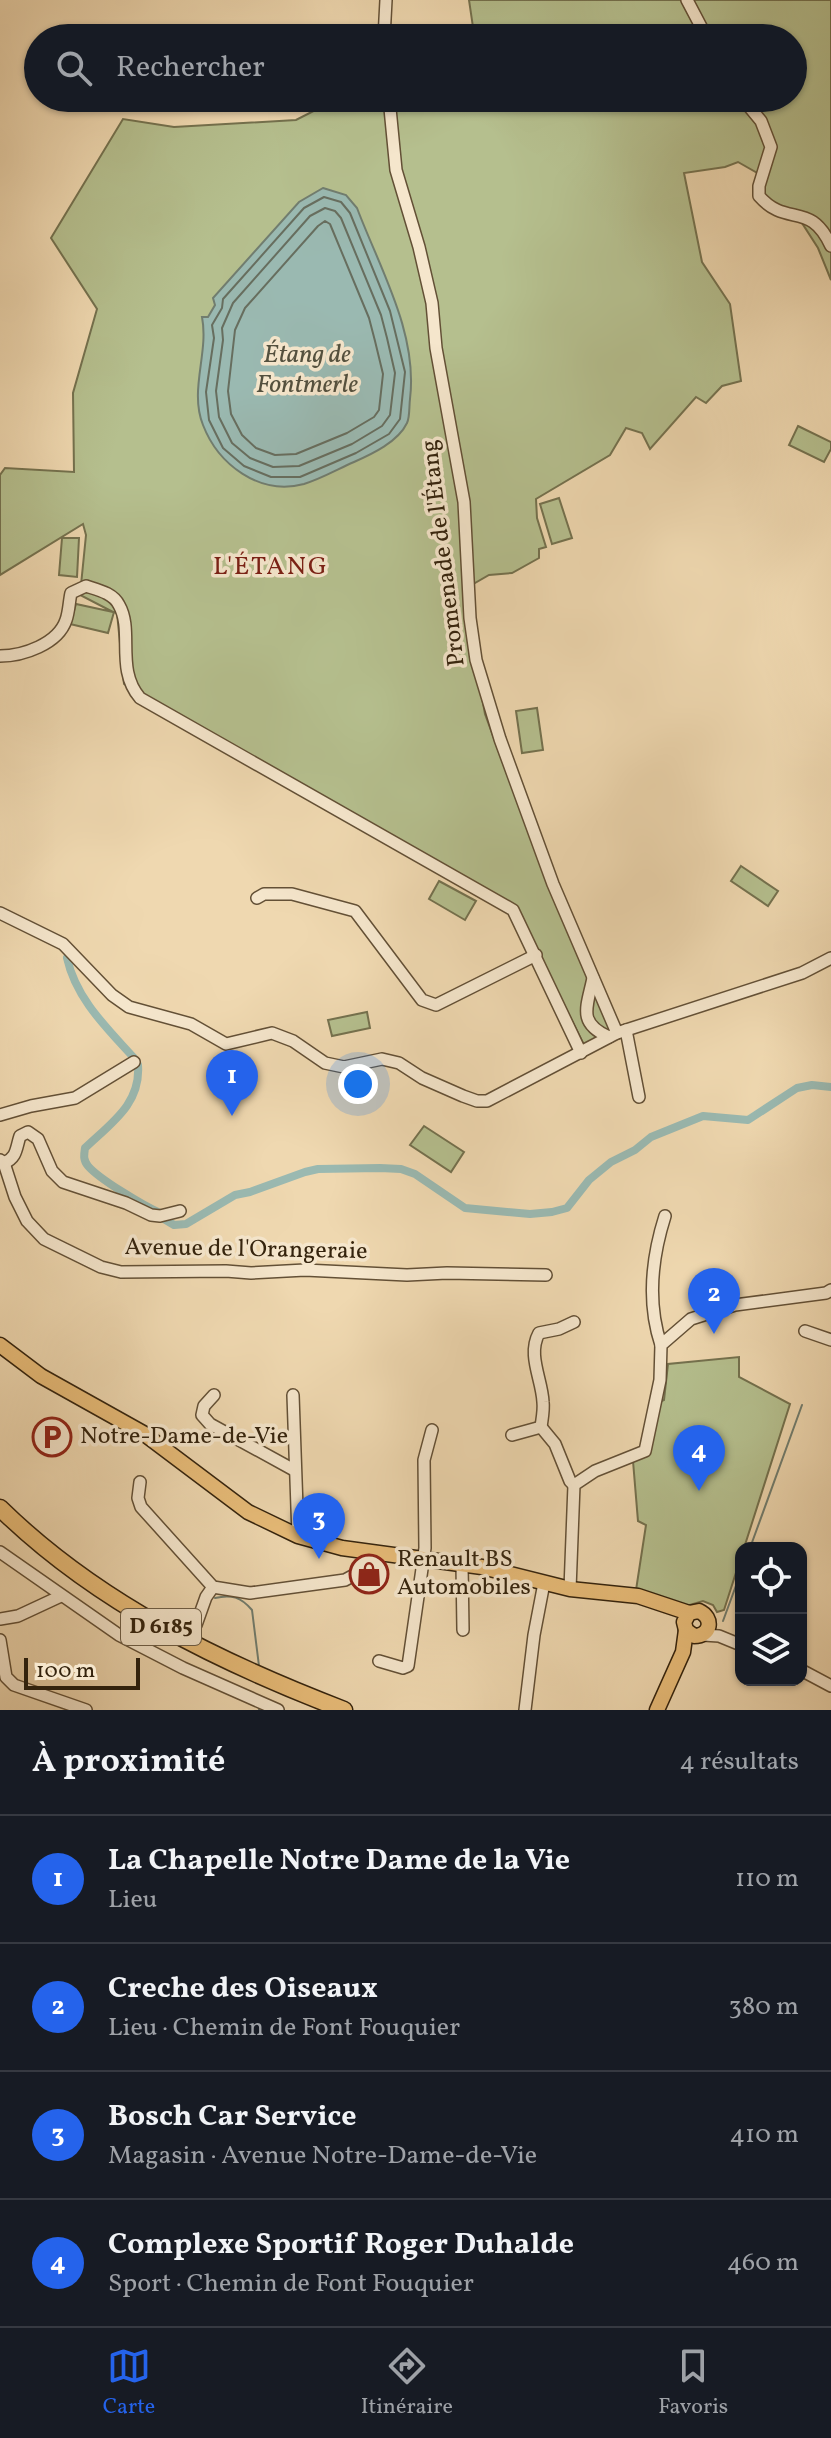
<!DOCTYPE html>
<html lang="fr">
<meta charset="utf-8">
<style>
:root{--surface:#171b24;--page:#242831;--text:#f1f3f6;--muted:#9ea1a6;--line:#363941;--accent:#2563eb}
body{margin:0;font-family:Vollkorn,serif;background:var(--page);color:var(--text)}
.controls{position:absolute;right:24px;bottom:24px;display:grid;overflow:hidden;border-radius:16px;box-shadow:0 2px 6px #0004}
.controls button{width:72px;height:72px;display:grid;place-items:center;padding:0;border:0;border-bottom:2px solid var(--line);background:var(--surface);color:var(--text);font:40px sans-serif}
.scale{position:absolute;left:24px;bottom:20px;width:116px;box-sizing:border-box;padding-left:8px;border:4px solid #34230d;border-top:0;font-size:22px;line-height:28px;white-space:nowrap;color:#34230d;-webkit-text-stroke:6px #f5e6cc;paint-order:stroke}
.you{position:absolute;left:358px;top:1084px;width:28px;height:28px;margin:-20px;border:6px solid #fff;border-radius:50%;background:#1a73e8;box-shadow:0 0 0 12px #1a73e833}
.badge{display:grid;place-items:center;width:52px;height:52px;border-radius:50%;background:var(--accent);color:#fff;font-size:26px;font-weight:700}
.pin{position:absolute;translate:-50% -66px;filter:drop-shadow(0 2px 4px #0008)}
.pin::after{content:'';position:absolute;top:42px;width:28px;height:24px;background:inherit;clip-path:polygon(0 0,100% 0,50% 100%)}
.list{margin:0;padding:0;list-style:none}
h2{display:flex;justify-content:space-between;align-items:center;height:104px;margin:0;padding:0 32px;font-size:34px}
h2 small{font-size:26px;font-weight:400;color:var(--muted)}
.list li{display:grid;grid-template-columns:52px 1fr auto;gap:24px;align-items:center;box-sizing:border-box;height:128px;padding:0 32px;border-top:2px solid var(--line)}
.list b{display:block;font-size:30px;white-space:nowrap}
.list p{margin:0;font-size:26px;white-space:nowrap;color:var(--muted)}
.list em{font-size:26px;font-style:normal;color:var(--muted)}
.icon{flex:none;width:44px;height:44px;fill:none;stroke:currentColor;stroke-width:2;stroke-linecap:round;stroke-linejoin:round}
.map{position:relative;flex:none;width:831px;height:1710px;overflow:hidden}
.search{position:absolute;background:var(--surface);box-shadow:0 2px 6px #0004;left:24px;right:24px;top:24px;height:88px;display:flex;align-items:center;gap:20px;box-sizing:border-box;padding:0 28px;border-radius:44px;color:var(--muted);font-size:30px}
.sheet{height:616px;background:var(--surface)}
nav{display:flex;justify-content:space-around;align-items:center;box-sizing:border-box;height:112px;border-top:2px solid var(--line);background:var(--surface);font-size:22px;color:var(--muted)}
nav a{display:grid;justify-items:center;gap:4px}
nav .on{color:var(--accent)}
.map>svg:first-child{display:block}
.green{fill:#b5bf8e;stroke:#74714e;stroke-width:2}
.water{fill:#9ab9b1;stroke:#717d6f;stroke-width:2}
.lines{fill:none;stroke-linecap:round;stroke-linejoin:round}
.shore{stroke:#676e5f;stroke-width:2}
.stream{stroke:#717d6f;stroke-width:2}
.canal{stroke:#9ab9b1;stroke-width:8}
.minor-casing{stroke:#635036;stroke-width:14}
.major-casing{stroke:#34230d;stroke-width:17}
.highway-casing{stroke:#34230d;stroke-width:19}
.minor{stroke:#f5e6cc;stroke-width:11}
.major{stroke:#e8bc78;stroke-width:14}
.highway{stroke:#e8bc78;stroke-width:16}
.labels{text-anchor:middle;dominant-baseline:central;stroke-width:7;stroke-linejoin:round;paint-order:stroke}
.shield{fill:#f5e6cc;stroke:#6e5e46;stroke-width:2}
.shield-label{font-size:22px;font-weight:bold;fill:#34230d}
.street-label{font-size:24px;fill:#34230d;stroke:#f5e6cc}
.poi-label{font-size:24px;fill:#34230d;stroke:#f5e6cc;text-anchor:start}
.water-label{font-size:26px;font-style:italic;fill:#53503e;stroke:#f5e6cc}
.neighbourhood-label{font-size:26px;letter-spacing:2px;fill:#7a1f14;stroke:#f5e6cc}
</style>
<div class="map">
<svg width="831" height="1710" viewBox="0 0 831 1710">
<rect width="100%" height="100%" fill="#efd8b0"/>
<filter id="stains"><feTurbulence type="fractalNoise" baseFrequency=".0025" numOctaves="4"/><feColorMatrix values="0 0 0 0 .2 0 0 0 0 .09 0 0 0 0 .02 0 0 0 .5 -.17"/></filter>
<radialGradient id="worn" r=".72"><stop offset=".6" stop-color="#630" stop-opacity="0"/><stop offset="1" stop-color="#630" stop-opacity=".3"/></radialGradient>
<!-- green -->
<g class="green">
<path d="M469,0H831V280L818,248L800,220C770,213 751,211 759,174L738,162L725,167L684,173L702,262L730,304L741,381L722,386L706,403L696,397L650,449L642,433L626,428L610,455L536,499L537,518L546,547L539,549V558L512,573L489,575L463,590L485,714L546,880L610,1025L609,1030L584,1045L515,906L124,684L117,613L114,612L108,633L70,624L76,604L113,612L80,595L86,535L83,524L0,575V475L5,468L74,472L73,393L97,309L51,238L123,119L174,127L296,120L339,98H793V38H388V35L473,27Z"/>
<path d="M798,426L831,442V449L824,462L789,445Z"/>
<path d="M559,498L572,538L552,544L540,504Z"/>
<path d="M62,538H79L77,577L59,575Z"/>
<path d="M537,708L543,750L522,753L516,711Z"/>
<path d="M741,866L778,891L768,906L731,881Z"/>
<path d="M439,881L476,901L465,920L429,899Z"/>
<path d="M367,1012L370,1028L332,1036L328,1020Z"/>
<path d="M424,1126L464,1152L451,1172L410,1145Z"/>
<path d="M739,1357V1377L790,1404L744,1548H741V1557L724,1610L717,1612L713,1605L703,1601L683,1607L636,1590L646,1525L638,1521L633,1461L649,1454L659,1402L664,1400L668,1364Z"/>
</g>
<!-- water -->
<path class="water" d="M323,188L346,195L357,208C380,269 418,333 410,399C409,406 410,417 407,423C398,442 372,454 354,462C338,469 321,479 304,484C259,496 218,464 203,425C189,390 209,353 202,317H208L215,305L213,298L299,202Z"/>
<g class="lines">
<!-- shore -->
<g class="shore">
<path d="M324,197L341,202L350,213L390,311L405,372L400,419L389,434L356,453L300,477H271L244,466L223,448L209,420L206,392L214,338L212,325L222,308L223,299L304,208Z"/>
<path d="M325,208L335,211L341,218L381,315L387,338L395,373L390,415L382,426L352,444L299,466L273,467L250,458L232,443L219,417L216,391L223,340L222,328L233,303L310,216Z"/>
<path d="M325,221L330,224L369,318L375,341L383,374L379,410L374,417L347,433L296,454L275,455L256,448L242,435L231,414L228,391L235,330L245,308L318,226Z"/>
</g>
<!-- stream -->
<g class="stream">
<path d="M750,1548L802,1405"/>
<path d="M215,1598C231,1594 241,1597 252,1610L259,1666"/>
<path d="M723,1621L741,1572"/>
<path d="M259,1709V1710"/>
</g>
<!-- canal -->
<g class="canal">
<path d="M67,958C76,999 107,1028 134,1058"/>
<path d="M138,1065C141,1104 111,1123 85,1148C84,1155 83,1160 88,1166C99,1179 144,1206 160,1213L164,1219L174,1225L186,1224L235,1195L250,1192L305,1172L318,1169L380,1168L401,1169L415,1174L465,1208L530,1214L552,1212L567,1208L589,1180L611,1162L635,1150L651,1137L703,1116L748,1120L797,1088L812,1085L831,1087"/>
</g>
<!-- minor casing -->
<g class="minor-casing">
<g id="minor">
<path d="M687,0L707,38"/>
<path d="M384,38L386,0"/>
<path d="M389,98L396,170L419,247L432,303L436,348L464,502L470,618L476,660L500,739L553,884L617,1033"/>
<path d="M742,98L761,121L771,147L759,186V196C787,228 810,200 831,246"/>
<path d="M0,656C23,656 58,644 66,620C69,612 69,602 71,593L86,586C98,590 113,593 119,605C134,631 115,669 140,698L513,910L581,1053"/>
<path d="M257,898L264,894H292L355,911L422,1000L436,1005L536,955"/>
<path d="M0,913L63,944L112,995L129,1007L191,1024L226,1044L272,1033L293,1041L325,1063L344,1067L382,1059L399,1063L422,1078L463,1096L477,1101H487L617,1033L802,973L831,958"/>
<path d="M593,978C587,1007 577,1023 609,1037"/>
<path d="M626,1030L639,1097"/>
<path d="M0,1115L31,1106L75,1098L134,1062"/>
<path d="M0,1160L4,1163L15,1197L27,1221L44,1239L101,1267L121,1272L226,1271L251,1273L305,1270L407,1275L447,1273L546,1275"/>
<path d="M4,1163C17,1158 16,1148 20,1136L28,1132L38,1139L52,1171L63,1182L126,1203L151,1215L160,1216L180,1211"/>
<path d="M805,1331L831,1340"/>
<path d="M661,1345C647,1303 652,1257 665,1216"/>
<path d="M214,1395L204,1406L202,1415L210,1424L294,1470"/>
<path d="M293,1395L298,1536"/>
<path d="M541,1427C542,1419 544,1410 543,1402C542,1379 527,1355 539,1333L559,1329L574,1322"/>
<path d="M512,1435L541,1427L555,1444L570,1481L574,1485"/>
<path d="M140,1482L138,1498L141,1507L213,1587L250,1593L345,1580L367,1568L380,1553"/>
<path d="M0,1552L119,1635L183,1668L278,1710"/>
<path d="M462,1565L463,1630"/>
<path d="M570,1589L574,1485L595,1471L645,1451L660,1380L661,1345L691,1319L735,1305L826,1293L831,1290"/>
<path d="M0,1619L18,1616L61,1596"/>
<path d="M196,1625L206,1597L213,1587"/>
<path d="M703,1635L719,1636L741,1645"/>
<path d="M0,1640L6,1677L14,1685L86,1710"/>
<path d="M379,1661L403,1668L408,1666L425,1548L424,1460L432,1430"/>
<path d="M801,1670L831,1686"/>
<path d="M525,1710L534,1635L544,1583"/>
</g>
</g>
<!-- major casing -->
<g class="major-casing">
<g id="major">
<path d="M0,1345L41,1376L143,1433L248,1512L298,1536L342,1548L482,1567L570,1589L638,1596L689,1613L699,1611C714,1618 711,1636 694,1636L686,1630L684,1622L689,1613"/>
<path d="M657,1710L683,1652L686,1630"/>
</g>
</g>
<!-- highway casing -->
<g class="highway-casing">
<path id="highway" d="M0,1508C97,1603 219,1662 344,1710"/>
</g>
<!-- minor -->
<use href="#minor" class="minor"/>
<!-- major -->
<use href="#major" class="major"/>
<!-- highway -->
<use href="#highway" class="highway"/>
</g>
<!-- icons -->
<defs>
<g id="parking-ring" transform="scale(2)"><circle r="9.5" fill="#f5e6cc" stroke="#8f2418" stroke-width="1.5"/><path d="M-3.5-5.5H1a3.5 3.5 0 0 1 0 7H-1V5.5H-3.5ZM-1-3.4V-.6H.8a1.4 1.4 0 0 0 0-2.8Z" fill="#8f2418"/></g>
<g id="shop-ring" transform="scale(2)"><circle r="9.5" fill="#f5e6cc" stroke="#8f2418" stroke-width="1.5"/><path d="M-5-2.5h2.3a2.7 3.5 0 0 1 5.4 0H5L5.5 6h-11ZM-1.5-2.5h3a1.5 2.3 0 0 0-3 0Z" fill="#8f2418"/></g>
</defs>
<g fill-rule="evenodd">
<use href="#parking-ring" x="52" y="1437"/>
<use href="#shop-ring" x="369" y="1574"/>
</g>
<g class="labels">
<!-- shield labels -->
<rect class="shield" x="121" y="1609" width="80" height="36" rx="6"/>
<g class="shield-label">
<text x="161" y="1627">D 6185</text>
</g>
<!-- street labels -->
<g class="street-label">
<text transform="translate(444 553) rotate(-97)">Promenade de l'Étang</text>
<text transform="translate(246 1250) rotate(1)">Avenue de l'Orangeraie</text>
</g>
<!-- poi labels -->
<g class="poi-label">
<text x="80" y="1437">Notre-Dame-de-Vie</text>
<text x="397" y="1560">Renault BS<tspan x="397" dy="28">Automobiles</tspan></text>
</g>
<!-- water labels -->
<g class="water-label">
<text x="307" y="355">Étang de<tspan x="307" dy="30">Fontmerle</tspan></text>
</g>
<!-- neighbourhood labels -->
<g class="neighbourhood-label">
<text x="271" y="567">L'ÉTANG</text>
</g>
</g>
<rect width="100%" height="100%" filter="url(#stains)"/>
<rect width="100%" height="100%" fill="url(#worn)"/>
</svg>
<div class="controls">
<button><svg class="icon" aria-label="locate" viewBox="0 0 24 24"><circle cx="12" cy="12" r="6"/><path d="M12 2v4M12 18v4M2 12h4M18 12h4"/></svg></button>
<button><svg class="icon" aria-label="layers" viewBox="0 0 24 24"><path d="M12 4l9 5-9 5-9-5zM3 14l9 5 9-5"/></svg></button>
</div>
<div class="scale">100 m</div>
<div class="you"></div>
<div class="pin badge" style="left:232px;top:1116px">1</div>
<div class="pin badge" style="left:714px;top:1334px">2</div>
<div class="pin badge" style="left:319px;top:1559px">3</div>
<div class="pin badge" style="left:699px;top:1491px">4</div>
<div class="search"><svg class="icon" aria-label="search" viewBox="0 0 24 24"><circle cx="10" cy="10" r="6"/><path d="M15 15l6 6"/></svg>Rechercher</div>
</div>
<section class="sheet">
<h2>À proximité<small>4 résultats</small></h2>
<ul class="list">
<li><span class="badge">1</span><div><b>La Chapelle Notre Dame de la Vie</b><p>Lieu</p></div><em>110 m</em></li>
<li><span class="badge">2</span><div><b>Creche des Oiseaux</b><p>Lieu · Chemin de Font Fouquier</p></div><em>380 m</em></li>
<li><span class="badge">3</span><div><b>Bosch Car Service</b><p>Magasin · Avenue Notre-Dame-de-Vie</p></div><em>410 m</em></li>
<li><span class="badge">4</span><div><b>Complexe Sportif Roger Duhalde</b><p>Sport · Chemin de Font Fouquier</p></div><em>460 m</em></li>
</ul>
</section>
<nav>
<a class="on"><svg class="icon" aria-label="map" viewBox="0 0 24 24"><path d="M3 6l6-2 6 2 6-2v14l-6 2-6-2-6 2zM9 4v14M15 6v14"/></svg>Carte</a>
<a><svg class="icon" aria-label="directions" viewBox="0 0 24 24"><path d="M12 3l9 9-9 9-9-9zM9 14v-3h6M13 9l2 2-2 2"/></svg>Itinéraire</a>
<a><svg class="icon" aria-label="saved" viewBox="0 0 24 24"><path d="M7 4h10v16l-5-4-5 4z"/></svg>Favoris</a>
</nav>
